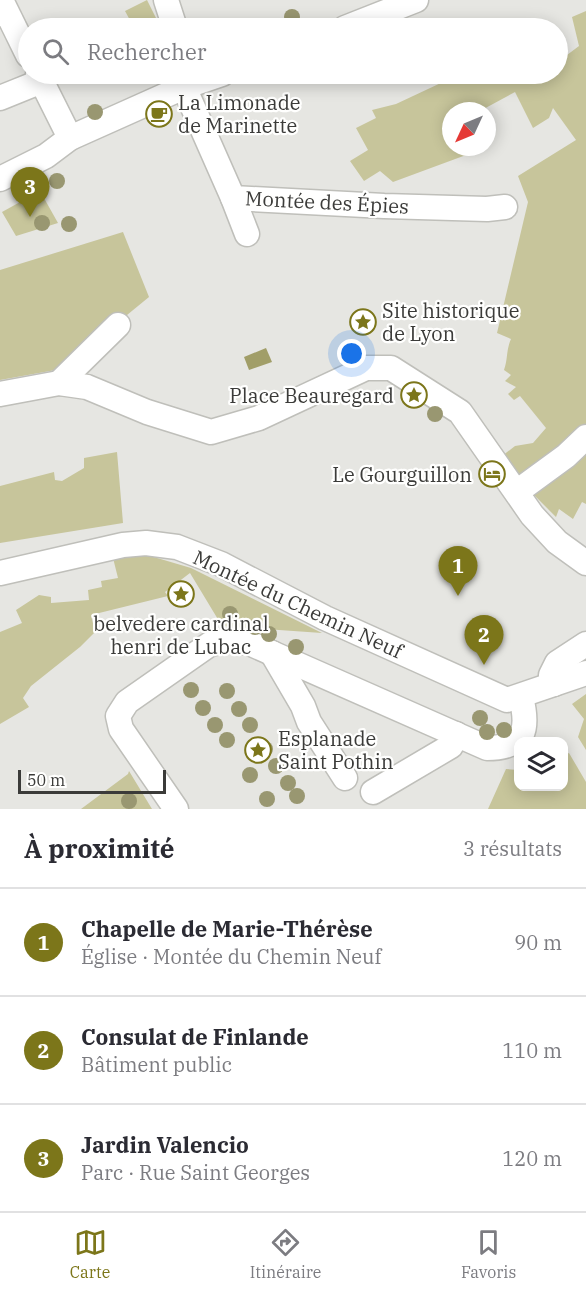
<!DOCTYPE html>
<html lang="fr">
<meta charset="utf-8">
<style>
:root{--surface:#fff;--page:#f2f2f3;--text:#2b2b33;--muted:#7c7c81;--line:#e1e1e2;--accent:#7c761a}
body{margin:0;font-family:"IBM Plex Serif",serif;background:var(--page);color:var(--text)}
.controls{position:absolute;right:18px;bottom:18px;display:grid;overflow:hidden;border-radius:12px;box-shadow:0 3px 15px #0003}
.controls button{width:54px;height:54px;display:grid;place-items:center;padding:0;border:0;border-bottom:2px solid var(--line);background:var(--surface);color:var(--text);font:30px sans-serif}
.compass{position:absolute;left:442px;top:102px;width:54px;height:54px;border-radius:50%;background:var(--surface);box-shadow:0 3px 15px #0003;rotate:226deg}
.scale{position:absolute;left:18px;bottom:15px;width:148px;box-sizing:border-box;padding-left:6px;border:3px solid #3b3b39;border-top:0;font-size:16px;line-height:21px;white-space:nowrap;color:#3b3b39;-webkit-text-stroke:4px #fffffe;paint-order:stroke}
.you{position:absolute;left:352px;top:354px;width:21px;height:21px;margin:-15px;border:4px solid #fff;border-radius:50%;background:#1a73e8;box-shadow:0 0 0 9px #1a73e833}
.badge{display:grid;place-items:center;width:39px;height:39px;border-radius:50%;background:var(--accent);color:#fff;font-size:20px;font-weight:700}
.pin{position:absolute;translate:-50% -50px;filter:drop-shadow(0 2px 3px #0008)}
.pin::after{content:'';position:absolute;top:32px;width:21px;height:18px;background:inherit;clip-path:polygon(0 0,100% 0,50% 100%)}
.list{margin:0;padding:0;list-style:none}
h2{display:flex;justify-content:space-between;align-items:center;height:78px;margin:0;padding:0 24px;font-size:26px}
h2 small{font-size:20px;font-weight:400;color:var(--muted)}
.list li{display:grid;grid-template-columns:39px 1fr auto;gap:18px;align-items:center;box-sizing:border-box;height:108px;padding:0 24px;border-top:2px solid var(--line)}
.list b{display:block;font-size:22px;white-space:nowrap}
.list p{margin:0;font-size:20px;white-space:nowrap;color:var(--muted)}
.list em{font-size:20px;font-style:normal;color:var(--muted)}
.icon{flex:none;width:33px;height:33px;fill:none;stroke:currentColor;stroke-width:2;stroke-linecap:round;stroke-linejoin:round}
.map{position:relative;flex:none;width:586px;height:809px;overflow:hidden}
.search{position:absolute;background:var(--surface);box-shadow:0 3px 15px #0003;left:18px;right:18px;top:18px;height:66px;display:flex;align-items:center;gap:15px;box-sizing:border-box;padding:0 21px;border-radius:33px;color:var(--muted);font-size:22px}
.sheet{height:402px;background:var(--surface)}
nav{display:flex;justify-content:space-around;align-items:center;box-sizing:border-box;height:84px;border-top:2px solid var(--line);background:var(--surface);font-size:16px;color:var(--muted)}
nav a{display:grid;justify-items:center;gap:3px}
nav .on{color:var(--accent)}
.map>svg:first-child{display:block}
.green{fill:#c7c59b}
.water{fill:#a19e68}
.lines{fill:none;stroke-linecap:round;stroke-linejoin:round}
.minor-casing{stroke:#bfbfba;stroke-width:27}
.minor{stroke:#fff;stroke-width:24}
.tree{fill:#999771}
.labels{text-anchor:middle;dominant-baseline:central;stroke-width:4.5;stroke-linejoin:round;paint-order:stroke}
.poi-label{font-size:20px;fill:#3b3b39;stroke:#fffffe;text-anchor:start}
.street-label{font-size:20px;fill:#3b3b39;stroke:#fffffe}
</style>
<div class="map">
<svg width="586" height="809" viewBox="0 0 586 809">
<rect width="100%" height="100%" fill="#e6e6e2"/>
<!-- green -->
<g class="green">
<path d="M147,0L161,28H135V23L131,22L125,11Z"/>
<path d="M586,11V504L582,502L573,519L559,509L556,517L525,486L502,456L515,446L533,443L546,428L520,396L514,400L508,394L516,387L505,381L511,375L504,370C508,359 506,350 511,339L497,333L528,202L518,176L576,140L553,108L549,118L533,128L515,92L480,111H451V147L485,148L393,182L380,171L364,181L350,161L368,150L356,128L376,118L372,110L396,104L460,74H558V50L563,48L567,55L579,46L572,17Z"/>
<path d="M40,191L58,223L16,236L2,212Z"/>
<path d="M123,232L149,297L61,369L0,380V270Z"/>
<path d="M117,452L123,523L0,543V486L54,472L55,480L62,481L84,468V458Z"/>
<path d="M147,555L191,568L322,633L222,626L190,573L165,592L168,596L91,615L95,632L80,647L31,686L23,698L29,707L0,724V632L22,623L16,610L39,595L51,597V603L89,600L88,590L102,587L101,581L118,578L113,558Z"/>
<path d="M586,694V750L578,737L584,719L572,704Z"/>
<path d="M569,753L586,782V809H488L506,769L518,770V786H564V755Z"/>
<path d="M129,771L152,809H81L128,774Z"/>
</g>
<!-- water -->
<path class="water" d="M266,348L272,362L249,370L244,357Z"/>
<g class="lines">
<!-- minor casing -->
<g class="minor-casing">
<g id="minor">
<path d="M1,0L28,55"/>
<path d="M166,0L175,28"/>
<path d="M345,28L416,0"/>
<path d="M38,74L70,138"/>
<path d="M184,87L233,198L384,206L487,209L505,207"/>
<path d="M0,98L42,81"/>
<path d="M0,179L46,156L70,138L184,87L222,74"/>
<path d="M233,198L247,234"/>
<path d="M59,383L118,325"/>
<path d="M0,394L59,383L87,387L147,412L211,432L259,418L366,368H391L460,412L532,515L557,542L586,563"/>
<path d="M525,486L566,456L586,437"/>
<path d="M0,573L123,545L146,543L177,547L221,564L325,618L507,700L586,673"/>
<path d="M272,653L303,706L309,722L345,778"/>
<path d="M554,684L551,675L557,663L586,644"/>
<path d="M373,792L451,746L456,734"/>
<path d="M176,809L121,729L118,716L127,702L210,644L230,640L249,643L487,748C526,748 529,729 521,697"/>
</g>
</g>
<!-- minor -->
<use href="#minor" class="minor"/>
</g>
<!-- trees -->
<g class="tree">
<circle cx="292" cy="17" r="8"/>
<circle cx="95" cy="112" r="8"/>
<circle cx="57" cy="181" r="8"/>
<circle cx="25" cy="182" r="8"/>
<circle cx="42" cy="223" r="8"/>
<circle cx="69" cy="224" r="8"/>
<circle cx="435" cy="414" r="8"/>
<circle cx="230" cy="614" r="8"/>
<circle cx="255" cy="627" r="8"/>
<circle cx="269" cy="634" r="8"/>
<circle cx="296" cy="647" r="8"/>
<circle cx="191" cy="690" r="8"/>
<circle cx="227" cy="691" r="8"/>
<circle cx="203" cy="708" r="8"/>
<circle cx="239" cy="709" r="8"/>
<circle cx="480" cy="718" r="8"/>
<circle cx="215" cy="725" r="8"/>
<circle cx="250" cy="725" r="8"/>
<circle cx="504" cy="730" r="8"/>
<circle cx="487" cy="732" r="8"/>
<circle cx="227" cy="740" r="8"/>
<circle cx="265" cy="749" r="8"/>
<circle cx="276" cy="766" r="8"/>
<circle cx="250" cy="775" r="8"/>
<circle cx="288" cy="783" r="8"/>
<circle cx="297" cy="796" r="8"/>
<circle cx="267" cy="799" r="8"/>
<circle cx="129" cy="801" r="8"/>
</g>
<!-- icons -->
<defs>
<g id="cafe-ring" transform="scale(1.35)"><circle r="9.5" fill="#fffffe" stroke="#7c761a" stroke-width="1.5"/><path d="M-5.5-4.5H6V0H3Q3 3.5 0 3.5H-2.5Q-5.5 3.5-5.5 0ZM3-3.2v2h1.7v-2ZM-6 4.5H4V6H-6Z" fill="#7c761a"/></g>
<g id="sight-ring" transform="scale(1.35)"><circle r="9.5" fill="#fffffe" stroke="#7c761a" stroke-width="1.5"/><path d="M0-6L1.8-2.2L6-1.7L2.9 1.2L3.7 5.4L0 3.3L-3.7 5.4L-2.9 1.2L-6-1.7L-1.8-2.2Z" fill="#7c761a"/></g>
<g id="hotel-ring" transform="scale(1.35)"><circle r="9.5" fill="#fffffe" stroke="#7c761a" stroke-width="1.5"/><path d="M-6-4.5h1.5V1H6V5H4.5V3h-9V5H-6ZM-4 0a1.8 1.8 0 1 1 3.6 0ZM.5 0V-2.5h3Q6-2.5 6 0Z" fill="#7c761a"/></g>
</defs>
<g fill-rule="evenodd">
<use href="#cafe-ring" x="159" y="114"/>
<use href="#sight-ring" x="363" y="322"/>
<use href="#sight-ring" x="414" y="395"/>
<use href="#hotel-ring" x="492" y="474"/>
<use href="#sight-ring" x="181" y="594"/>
<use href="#sight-ring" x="258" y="750"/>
</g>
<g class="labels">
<!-- poi labels -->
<g class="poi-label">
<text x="178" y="102">La Limonade<tspan x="178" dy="23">de Marinette</tspan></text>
<text x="382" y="310">Site historique<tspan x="382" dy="23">de Lyon</tspan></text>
<text x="394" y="395" text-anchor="end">Place Beauregard</text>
<text x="472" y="474" text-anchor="end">Le Gourguillon</text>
<text x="181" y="623" text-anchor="middle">belvedere cardinal<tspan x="181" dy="23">henri de Lubac</tspan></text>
<text x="278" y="738">Esplanade<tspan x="278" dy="23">Saint Pothin</tspan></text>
</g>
<!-- street labels -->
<g class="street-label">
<text transform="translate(327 202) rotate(3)">Montée des Épies</text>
<text transform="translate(298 604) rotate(25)">Montée du Chemin Neuf</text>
</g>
</g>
</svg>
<div class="controls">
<button><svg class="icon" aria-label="layers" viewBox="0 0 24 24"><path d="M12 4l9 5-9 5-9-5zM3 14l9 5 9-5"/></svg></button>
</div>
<svg class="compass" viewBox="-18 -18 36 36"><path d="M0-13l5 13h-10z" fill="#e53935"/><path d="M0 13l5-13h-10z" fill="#7c7c81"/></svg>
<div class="scale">50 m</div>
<div class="you"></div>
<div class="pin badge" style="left:458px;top:596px">1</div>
<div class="pin badge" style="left:484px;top:665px">2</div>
<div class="pin badge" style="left:30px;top:217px">3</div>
<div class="search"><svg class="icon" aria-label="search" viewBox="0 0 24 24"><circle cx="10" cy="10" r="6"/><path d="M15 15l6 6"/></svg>Rechercher</div>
</div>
<section class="sheet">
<h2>À proximité<small>3 résultats</small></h2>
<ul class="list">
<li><span class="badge">1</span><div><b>Chapelle de Marie-Thérèse</b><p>Église · Montée du Chemin Neuf</p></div><em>90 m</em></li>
<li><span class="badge">2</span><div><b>Consulat de Finlande</b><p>Bâtiment public</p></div><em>110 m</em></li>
<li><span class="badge">3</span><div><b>Jardin Valencio</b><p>Parc · Rue Saint Georges</p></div><em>120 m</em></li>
</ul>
</section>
<nav>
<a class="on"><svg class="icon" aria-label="map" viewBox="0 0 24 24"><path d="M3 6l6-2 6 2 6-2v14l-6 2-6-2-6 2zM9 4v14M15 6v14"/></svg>Carte</a>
<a><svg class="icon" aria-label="directions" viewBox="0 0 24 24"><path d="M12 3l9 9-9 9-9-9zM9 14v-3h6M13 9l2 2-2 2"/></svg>Itinéraire</a>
<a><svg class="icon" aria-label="saved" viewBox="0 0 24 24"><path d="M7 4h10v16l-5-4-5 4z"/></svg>Favoris</a>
</nav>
